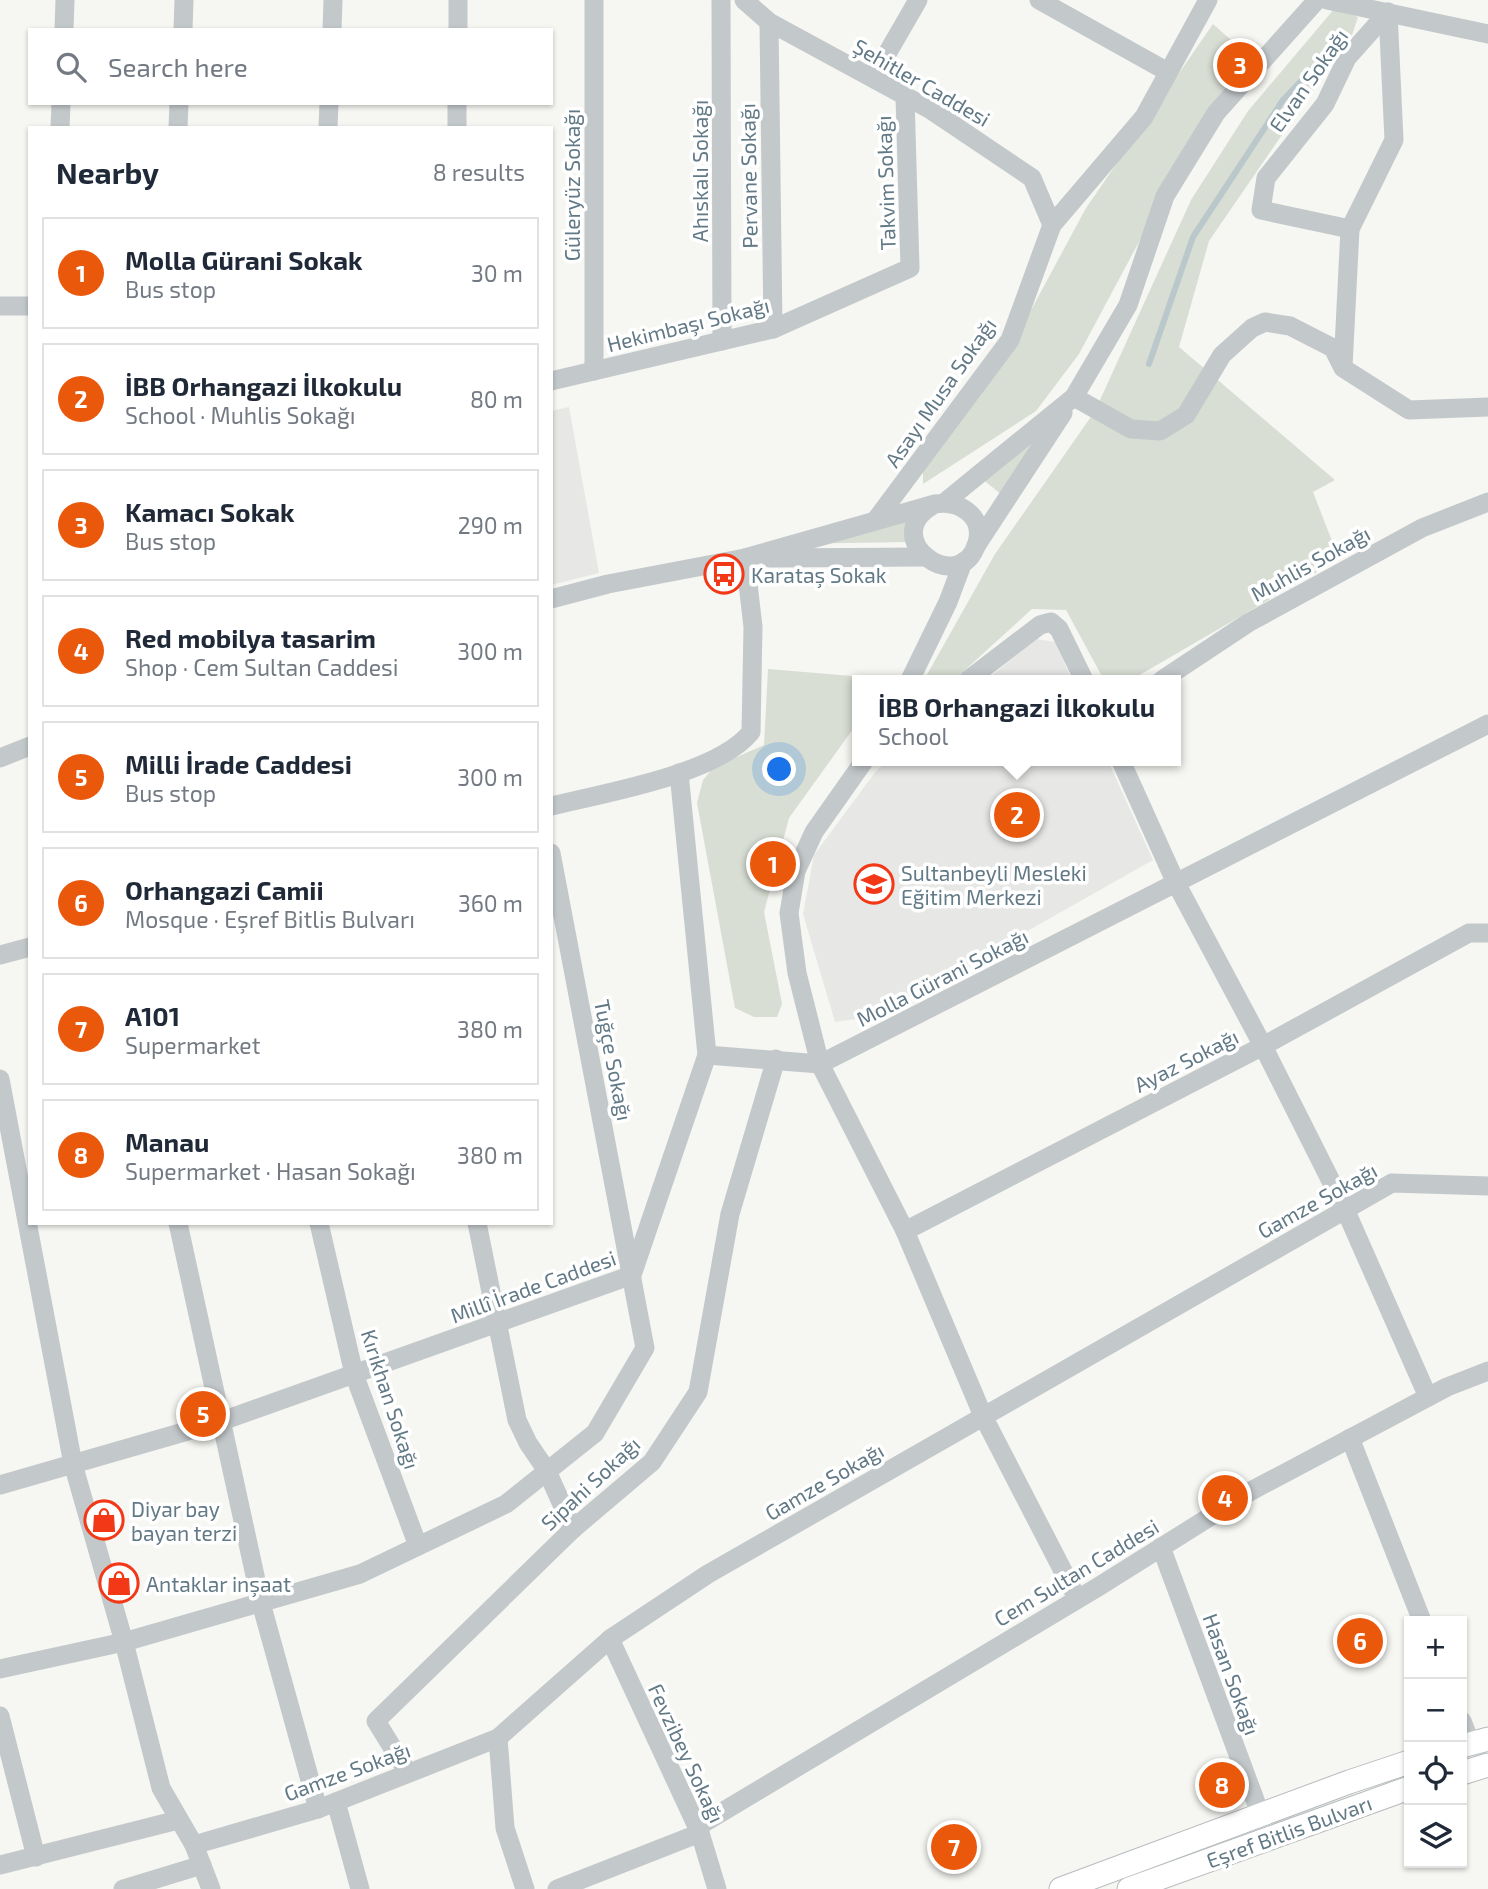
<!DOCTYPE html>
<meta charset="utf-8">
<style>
:root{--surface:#fff;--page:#f2f2f3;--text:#1f2937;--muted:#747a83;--line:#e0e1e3;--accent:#ea580c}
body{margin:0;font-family:"Exo 2",sans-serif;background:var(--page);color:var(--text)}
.controls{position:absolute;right:21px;bottom:21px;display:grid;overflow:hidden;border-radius:0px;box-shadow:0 2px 5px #0004}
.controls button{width:63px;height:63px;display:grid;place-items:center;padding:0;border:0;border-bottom:2px solid var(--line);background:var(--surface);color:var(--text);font:35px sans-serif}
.you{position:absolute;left:780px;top:770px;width:24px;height:24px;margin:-18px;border:5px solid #fff;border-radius:50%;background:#1a73e8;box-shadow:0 0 0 10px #1a73e833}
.badge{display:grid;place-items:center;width:46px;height:46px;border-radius:50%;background:var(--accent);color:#fff;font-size:23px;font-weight:700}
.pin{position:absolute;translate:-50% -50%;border:4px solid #fff;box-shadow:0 2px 7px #0006}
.popup{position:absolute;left:852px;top:675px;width:329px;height:91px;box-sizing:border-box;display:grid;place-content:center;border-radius:0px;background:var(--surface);filter:drop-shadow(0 2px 5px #0005);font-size:23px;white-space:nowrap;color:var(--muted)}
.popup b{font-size:26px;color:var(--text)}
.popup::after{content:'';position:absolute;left:50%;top:100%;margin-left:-14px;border:14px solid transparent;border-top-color:var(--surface)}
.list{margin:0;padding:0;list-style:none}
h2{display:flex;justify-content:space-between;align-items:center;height:91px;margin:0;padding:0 28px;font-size:30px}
h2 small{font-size:23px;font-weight:400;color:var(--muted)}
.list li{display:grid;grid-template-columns:46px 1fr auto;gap:21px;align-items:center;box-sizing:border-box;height:112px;margin:0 14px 14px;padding:0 14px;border:2px solid var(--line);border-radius:0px}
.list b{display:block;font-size:26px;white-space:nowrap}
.list p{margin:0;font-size:23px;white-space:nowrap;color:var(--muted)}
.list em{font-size:23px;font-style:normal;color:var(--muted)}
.icon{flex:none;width:38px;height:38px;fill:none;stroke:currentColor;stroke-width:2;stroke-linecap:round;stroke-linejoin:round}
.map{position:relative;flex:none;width:1488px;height:1889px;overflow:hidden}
.search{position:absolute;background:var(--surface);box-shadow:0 2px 5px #0004;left:28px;top:28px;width:525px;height:77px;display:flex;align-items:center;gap:18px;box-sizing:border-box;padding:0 24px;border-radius:0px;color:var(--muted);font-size:26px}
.panel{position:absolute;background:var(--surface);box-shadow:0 2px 5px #0004;left:28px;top:126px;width:525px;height:1099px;border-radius:0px}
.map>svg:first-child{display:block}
.built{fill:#e7e7e5}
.green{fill:#d8ded3}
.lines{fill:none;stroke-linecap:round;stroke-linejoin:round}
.stream{stroke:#bac8cc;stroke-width:6}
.major-casing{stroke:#b6bbbe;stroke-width:25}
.minor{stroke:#c3c8cb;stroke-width:19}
.major{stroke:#fff;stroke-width:23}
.labels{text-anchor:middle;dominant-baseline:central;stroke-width:7;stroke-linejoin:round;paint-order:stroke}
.street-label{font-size:21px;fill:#627986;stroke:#fff}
.poi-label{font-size:21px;fill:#627986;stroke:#fff;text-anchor:start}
</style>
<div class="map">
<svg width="1488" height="1889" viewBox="0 0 1488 1889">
<rect width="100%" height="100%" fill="#f6f6f2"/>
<!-- built -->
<g class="built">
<path d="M569,407L599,573L551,585V411Z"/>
<path d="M1036,639L1055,642L1072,680H986Z"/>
<path d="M888,761H1108L1153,860L877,1016L835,1022L803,914L814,855L876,771Z"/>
</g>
<!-- green -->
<g class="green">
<path d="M1335,8L1358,17L1345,56L1330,65L1209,241L1179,347L1335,480L1313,492L1339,559L1131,680H1104L1066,610L1032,609L954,680H924L995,554L1095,411L1191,200L1248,111Z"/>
<path d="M1213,24L1249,56L1224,92L1171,182L1079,354L1036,411L923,484V468L1009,351L1086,208Z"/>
<path d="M1058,419L1007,499L981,478Z"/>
<path d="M909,511L911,542L781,544Z"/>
<path d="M768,669L888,679L858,680V722L789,818L764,912L782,1004L777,1017H754L735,1008L697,803L703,780L714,767L764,745Z"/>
</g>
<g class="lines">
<!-- stream -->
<path class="stream" d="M1149,364L1193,237L1283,100L1330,50"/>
<!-- major casing -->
<g class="major-casing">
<g id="major">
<path d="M1462,1746L1488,1739"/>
<path d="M1462,1773L1488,1765"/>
<path d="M1061,1889L1349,1782L1409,1762"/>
<path d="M1129,1889L1409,1788"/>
</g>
</g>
<!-- minor -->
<g class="minor">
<path d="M594,0V371"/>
<path d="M721,0L722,341"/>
<path d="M744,0L769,22L931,110L1032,178L1052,225"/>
<path d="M1039,0L1168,72"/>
<path d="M1327,0L1488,34"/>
<path d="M769,22L773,329"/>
<path d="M64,30L65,0"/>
<path d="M183,30L184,0"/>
<path d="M332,30L333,0"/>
<path d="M458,30V0"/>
<path d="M873,78L918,0"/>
<path d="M60,128L61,103"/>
<path d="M178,128L179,103"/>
<path d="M328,128L329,103"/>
<path d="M457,128V103"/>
<path d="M1350,229L1261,210L1266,178L1325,104L1347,58L1388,12"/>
<path d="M0,306H30"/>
<path d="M1343,367L1350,229L1394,140L1388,12"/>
<path d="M551,381L773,329L910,268L905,96"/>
<path d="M1074,397L1131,429L1160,431L1186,415L1222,355L1252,328L1265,322L1290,326L1333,348L1343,368L1409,410L1488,407"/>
<path d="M945,502L1074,397L1128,305L1165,196L1216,113L1317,0"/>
<path d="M875,521L1010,340L1052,225L1144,117L1208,0"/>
<path d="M976,546L1063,413"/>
<path d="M770,558L923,557"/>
<path d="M551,599L608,584L745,558L935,504C959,500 985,516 977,543C960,600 874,537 935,504"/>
<path d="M910,680L948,602L963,562"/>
<path d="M968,680L1040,625L1051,622L1059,629L1084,680"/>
<path d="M1162,680L1248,623L1422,528L1488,502"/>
<path d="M0,758L30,746"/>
<path d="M864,761L814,832L796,871L789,913L797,973L820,1064L905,1231L983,1416L1077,1598"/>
<path d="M1121,761L1176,883L1263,1046L1345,1209L1428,1397"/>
<path d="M551,806C604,793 718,774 751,732L753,627L745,558"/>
<path d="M0,955L30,947"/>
<path d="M707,1055L820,1064"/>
<path d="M820,1064L1488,724"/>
<path d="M0,1079L73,1464L124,1642L161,1788L194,1845L211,1889"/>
<path d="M178,1223L261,1603L318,1809"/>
<path d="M319,1223L354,1374L418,1546"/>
<path d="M477,1223L517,1420L528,1443L547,1471L573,1529"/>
<path d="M905,1231L1263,1046L1469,933H1488"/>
<path d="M1350,1438L1422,1621"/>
<path d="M0,1485L222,1421L632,1275L707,1055L679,773"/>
<path d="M1161,1547L1261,1816"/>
<path d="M610,1639L700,1833L717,1889"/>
<path d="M0,1669L124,1642L360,1574L506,1504L595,1433L645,1348L551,853"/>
<path d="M0,1716L36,1857"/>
<path d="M1462,1721L1471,1744"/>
<path d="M498,1738L505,1828L525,1889"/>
<path d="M408,1773L376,1721L573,1529L652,1462L698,1392L730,1214L776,1059"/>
<path d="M336,1802L360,1889"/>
<path d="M697,1827L1098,1587L1251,1491L1447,1387L1488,1371"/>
<path d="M194,1845L318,1809L498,1738L610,1639L708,1574L1392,1183L1488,1186"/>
<path d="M0,1865L178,1820"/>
<path d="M123,1889L202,1865"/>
<path d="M557,1889L700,1833"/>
</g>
<!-- major -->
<use href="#major" class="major"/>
</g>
<!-- icons -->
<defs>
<g id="bus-ring" transform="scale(2.0125)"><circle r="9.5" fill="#fff" stroke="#f23816" stroke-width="1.5"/><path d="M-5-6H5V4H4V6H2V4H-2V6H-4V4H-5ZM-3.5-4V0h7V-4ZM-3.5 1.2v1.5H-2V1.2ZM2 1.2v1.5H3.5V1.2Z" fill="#f23816"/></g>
<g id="school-ring" transform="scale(2.0125)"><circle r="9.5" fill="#fff" stroke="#f23816" stroke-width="1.5"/><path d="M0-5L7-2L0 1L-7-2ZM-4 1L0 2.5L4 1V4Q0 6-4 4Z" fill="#f23816"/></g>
<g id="shop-ring" transform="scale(2.0125)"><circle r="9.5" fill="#fff" stroke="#f23816" stroke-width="1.5"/><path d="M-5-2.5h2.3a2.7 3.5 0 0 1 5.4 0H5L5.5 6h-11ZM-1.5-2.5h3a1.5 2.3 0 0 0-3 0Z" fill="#f23816"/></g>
</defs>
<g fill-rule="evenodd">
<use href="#bus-ring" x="724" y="574"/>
<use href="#school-ring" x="874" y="884"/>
<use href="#shop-ring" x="104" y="1520"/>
<use href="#shop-ring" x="119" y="1583"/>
</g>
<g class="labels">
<!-- street labels -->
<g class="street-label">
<text transform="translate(1308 80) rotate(-55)">Elvan Sokağı</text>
<text transform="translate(922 82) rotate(30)">Şehitler Caddesi</text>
<text transform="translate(699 171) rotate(-90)">Ahıskalı Sokağı</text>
<text transform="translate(748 176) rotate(-91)">Pervane Sokağı</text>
<text transform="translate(885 183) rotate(-92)">Takvim Sokağı</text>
<text transform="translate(571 185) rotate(-90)">Güleryüz Sokağı</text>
<text transform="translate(688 324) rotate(-14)">Hekimbaşı Sokağı</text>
<text transform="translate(940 392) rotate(-55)">Asayı Musa Sokağı</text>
<text transform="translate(1310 563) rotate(-29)">Muhlis Sokağı</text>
<text transform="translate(942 977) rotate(-27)">Molla Gürani Sokağı</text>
<text transform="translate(614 1060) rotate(79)">Tuğçe Sokağı</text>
<text transform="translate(1186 1060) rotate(-27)">Ayaz Sokağı</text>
<text transform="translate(1317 1200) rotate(-29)">Gamze Sokağı</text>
<text transform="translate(533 1286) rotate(-20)">Millî İrade Caddesi</text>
<text transform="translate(391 1399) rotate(72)">Kırıkhan Sokağı</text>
<text transform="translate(824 1481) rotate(-30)">Gamze Sokağı</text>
<text transform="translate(590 1483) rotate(-43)">Sipahi Sokağı</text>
<text transform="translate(1076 1572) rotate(-31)">Cem Sultan Caddesi</text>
<text transform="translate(1232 1674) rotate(70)">Hasan Sokağı</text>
<text transform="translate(687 1753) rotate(65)">Fevzibey Sokağı</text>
<text transform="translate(347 1771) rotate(-20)">Gamze Sokağı</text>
<text transform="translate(1289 1831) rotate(-20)">Eşref Bitlis Bulvarı</text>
</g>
<!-- poi labels -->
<g class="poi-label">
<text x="751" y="574">Karataş Sokak</text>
<text x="901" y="872">Sultanbeyli Mesleki<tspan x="901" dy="24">Eğitim Merkezi</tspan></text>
<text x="131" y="1508">Diyar bay<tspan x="131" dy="24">bayan terzi</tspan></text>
<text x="146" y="1583">Antaklar inşaat</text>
</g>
</g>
</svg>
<div class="controls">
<button>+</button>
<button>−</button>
<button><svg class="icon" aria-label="locate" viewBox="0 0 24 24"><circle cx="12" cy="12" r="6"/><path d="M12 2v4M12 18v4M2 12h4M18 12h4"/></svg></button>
<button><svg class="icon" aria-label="layers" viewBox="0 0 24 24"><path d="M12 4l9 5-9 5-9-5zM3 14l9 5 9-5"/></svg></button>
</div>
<div class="you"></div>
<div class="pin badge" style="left:773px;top:864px">1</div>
<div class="pin badge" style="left:1017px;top:815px">2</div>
<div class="popup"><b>İBB Orhangazi İlkokulu</b>School</div>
<div class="pin badge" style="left:1240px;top:65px">3</div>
<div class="pin badge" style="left:1225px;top:1498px">4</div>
<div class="pin badge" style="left:203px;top:1414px">5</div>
<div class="pin badge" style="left:1360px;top:1641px">6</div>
<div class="pin badge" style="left:954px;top:1847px">7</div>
<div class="pin badge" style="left:1222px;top:1785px">8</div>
<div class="search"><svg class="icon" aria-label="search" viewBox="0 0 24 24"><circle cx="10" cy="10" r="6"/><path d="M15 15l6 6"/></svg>Search here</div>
<section class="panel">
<h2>Nearby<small>8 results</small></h2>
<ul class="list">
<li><span class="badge">1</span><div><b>Molla Gürani Sokak</b><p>Bus stop</p></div><em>30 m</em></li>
<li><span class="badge">2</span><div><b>İBB Orhangazi İlkokulu</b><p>School · Muhlis Sokağı</p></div><em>80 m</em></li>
<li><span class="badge">3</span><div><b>Kamacı Sokak</b><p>Bus stop</p></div><em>290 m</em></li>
<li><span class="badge">4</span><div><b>Red mobilya tasarim</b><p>Shop · Cem Sultan Caddesi</p></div><em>300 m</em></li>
<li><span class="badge">5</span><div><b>Milli İrade Caddesi</b><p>Bus stop</p></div><em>300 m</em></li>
<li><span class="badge">6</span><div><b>Orhangazi Camii</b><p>Mosque · Eşref Bitlis Bulvarı</p></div><em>360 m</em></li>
<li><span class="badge">7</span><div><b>A101</b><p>Supermarket</p></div><em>380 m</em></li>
<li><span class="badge">8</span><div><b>Manau</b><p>Supermarket · Hasan Sokağı</p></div><em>380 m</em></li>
</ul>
</section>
</div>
